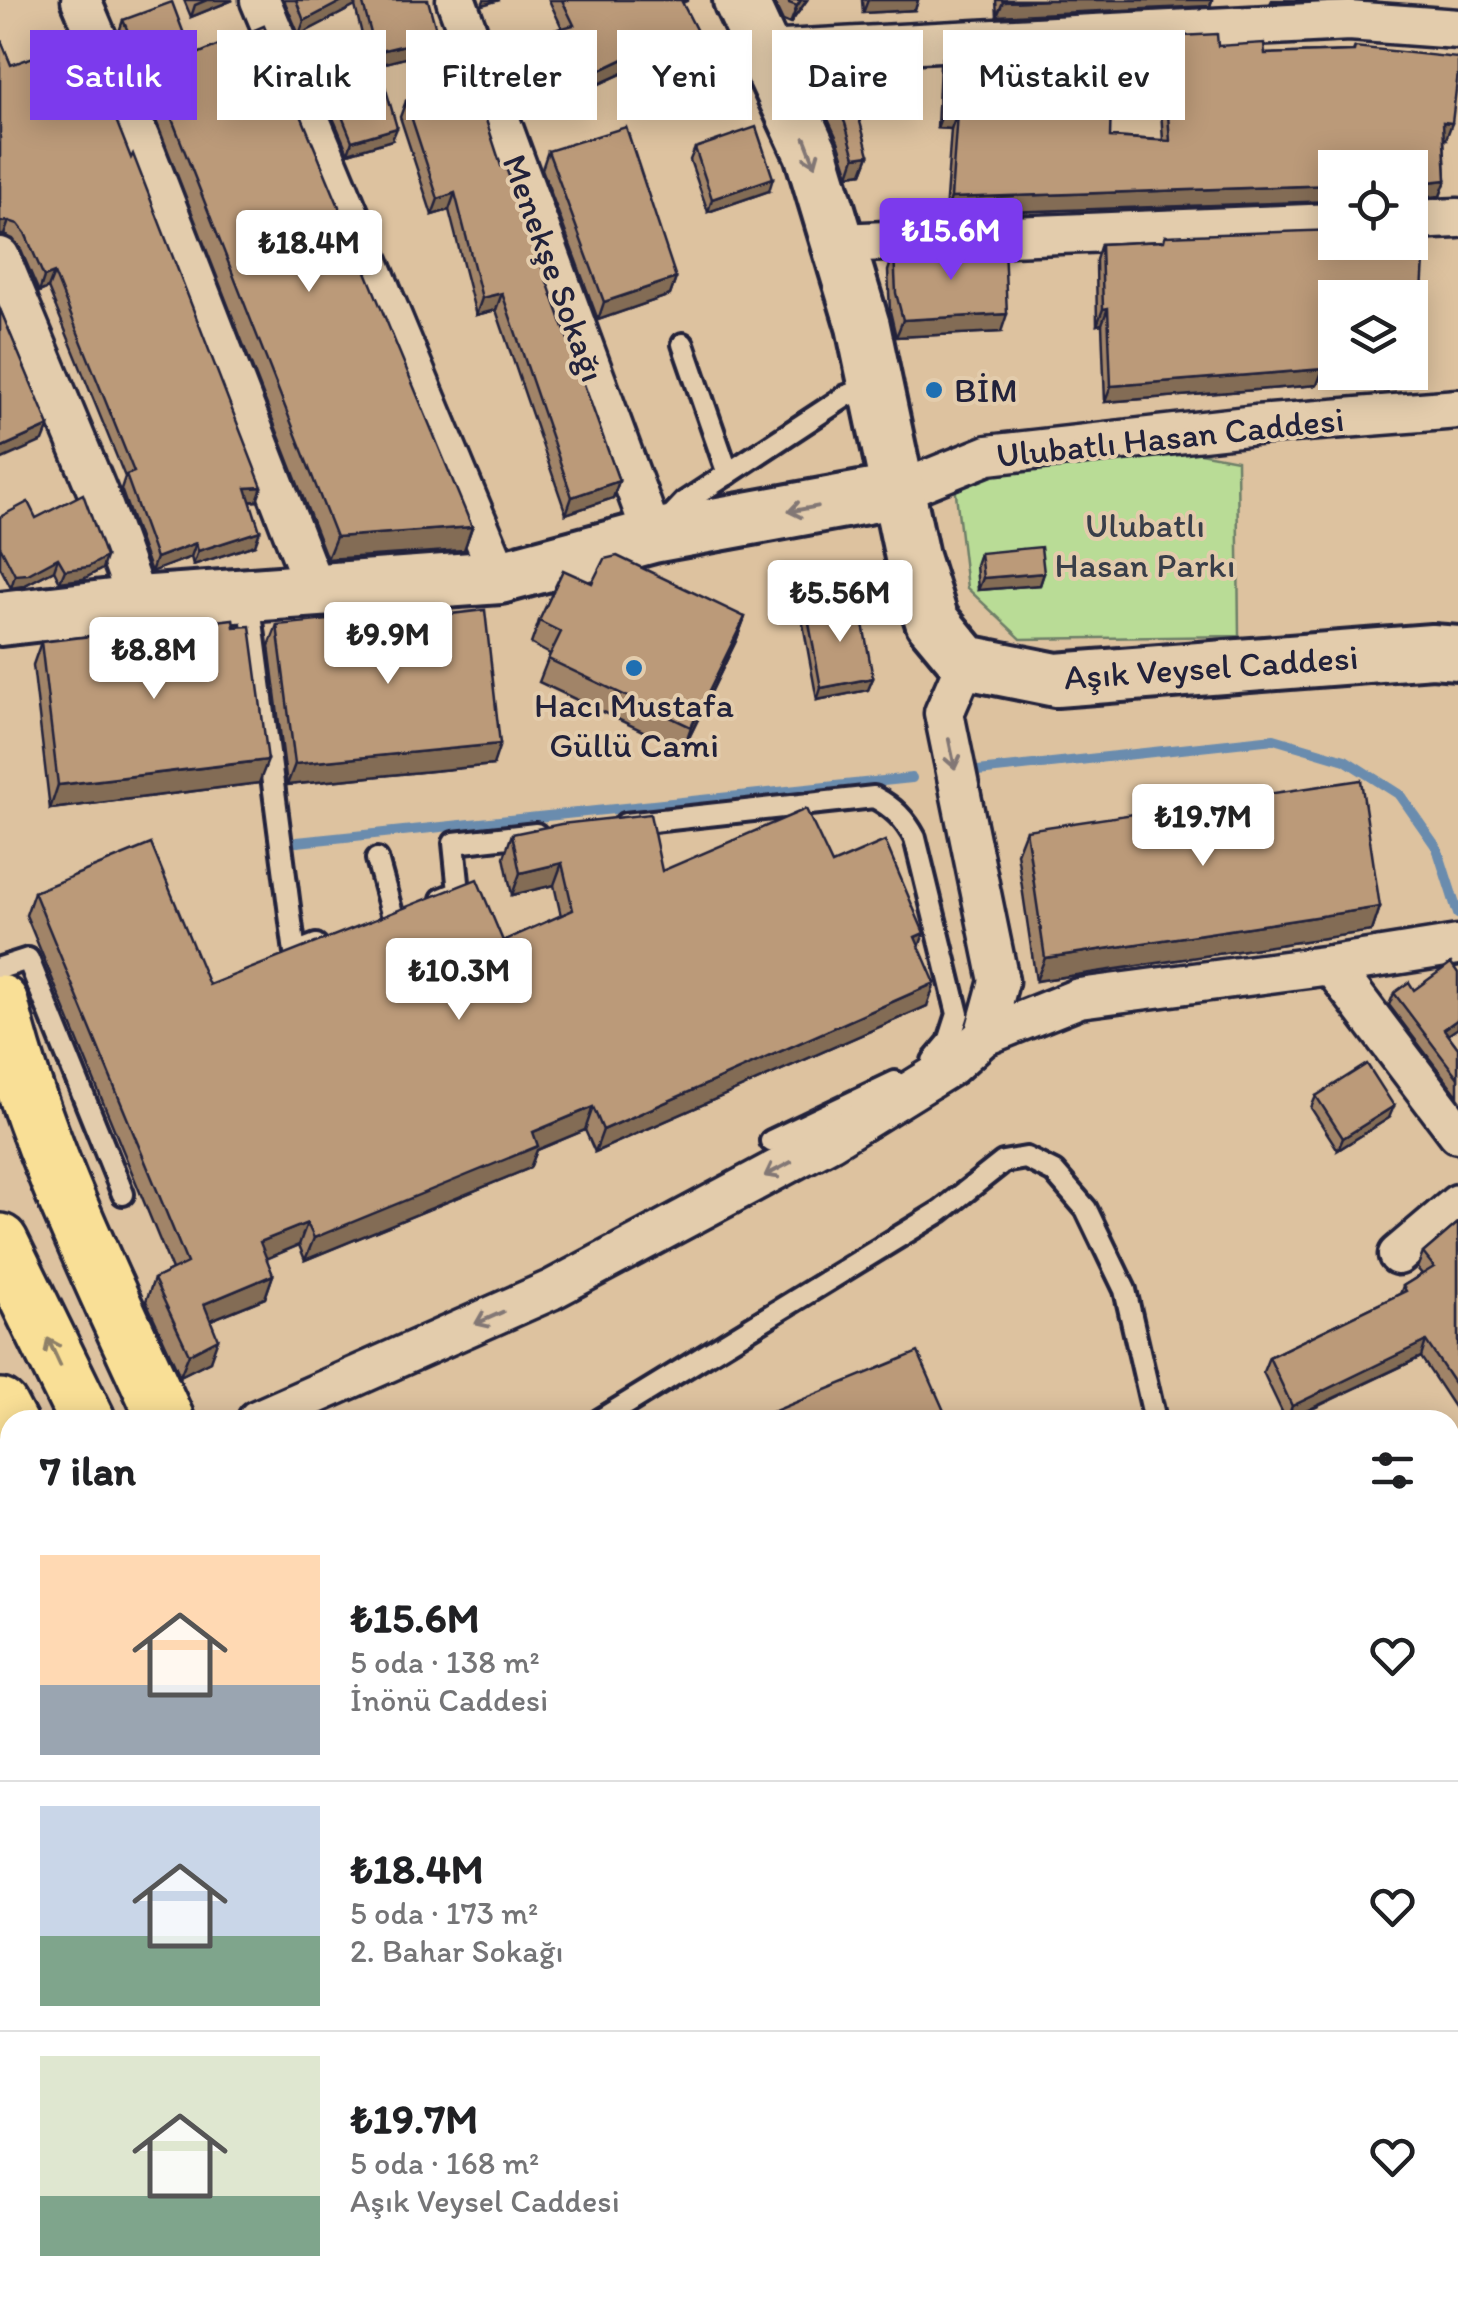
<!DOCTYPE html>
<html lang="tr">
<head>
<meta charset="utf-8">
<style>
  :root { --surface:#fff; --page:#f2f2f2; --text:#202124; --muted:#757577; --line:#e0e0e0; --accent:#7c3aed }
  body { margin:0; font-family:Itim,sans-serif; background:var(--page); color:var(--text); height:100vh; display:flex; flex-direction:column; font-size:38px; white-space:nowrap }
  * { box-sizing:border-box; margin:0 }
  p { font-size:32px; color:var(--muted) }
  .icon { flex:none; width:55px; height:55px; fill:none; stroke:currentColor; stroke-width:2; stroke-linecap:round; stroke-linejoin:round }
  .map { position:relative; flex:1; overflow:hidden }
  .side { position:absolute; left:0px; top:1410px; width:1460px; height:892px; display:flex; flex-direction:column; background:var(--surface); border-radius:30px 30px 0 0; box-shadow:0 5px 25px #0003 }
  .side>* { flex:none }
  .top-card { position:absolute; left:30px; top:30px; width:1400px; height:90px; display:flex; gap:20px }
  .controls { position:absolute; left:1318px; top:150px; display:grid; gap:20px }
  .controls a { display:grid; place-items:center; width:110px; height:110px; border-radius:0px; background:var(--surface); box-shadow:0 5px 25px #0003; font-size:50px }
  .price { position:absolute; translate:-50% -85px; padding:0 22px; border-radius:10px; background:#fff; color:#222; font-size:32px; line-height:65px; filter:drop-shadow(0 2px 5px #0008) }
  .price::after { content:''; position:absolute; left:50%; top:60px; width:30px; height:22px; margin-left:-15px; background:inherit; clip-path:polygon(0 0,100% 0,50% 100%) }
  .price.current { background:var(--accent); color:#fff }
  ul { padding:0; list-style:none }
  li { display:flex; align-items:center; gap:30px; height:250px; padding:0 40px }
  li+li { border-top:2px solid var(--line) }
  li span { display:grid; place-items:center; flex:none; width:280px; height:200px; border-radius:0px; color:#555 }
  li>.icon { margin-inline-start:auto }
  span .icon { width:120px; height:120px; fill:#fffc; stroke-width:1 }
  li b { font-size:42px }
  h2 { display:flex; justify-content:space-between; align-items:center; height:120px; padding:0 40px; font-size:42px }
  .tag { padding:0 35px; border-radius:0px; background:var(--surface); box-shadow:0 5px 25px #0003; font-size:35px; line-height:90px }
  .tag.current { background:var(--accent); color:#fff }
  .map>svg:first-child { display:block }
</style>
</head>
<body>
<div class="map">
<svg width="1458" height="2301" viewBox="0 0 1458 2301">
  <rect width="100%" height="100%" fill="#ddc29f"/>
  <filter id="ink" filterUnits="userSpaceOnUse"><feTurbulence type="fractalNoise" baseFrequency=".01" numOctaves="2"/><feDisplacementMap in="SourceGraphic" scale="20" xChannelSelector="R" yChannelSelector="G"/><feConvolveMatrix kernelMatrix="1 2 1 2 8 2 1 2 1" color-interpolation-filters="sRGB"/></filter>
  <g filter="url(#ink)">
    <polygon fill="#cfb392" points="10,2139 10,2292 180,2292 185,2301 0,2301 0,2146"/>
    <g fill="#b9dc96" stroke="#6e7f68" stroke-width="2.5">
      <polygon points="1184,450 1237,460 1239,636 1021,639 967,588 955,485 980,468"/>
      <polygon points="0,1685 10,1707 10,1831 0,1813"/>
    </g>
    <g fill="#9cd3fb" stroke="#6b8cae" stroke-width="2.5">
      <polygon points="0,1579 10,1599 10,1707 0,1685"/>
      <polygon points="275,2293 339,2293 342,2301 279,2301"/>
    </g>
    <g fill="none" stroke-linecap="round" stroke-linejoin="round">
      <g stroke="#6b8cae" stroke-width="10">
        <polyline points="968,772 1274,739 1345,760 1400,795 1437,848 1458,914"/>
        <polyline points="297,842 912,778"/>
      </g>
      <g stroke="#22223b" stroke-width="28">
        <g id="service">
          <polyline points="683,344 728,474"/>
          <polyline points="665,523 685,502 846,396 874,387"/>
          <polyline points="249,598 295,953 316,945"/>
          <path d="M 625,824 L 874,797 C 893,807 905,819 915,838 L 958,1014 L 949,1042 L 933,1061"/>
          <polyline points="377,859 393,917"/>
          <polyline points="442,899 459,892 454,843 536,834"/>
          <polyline points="0,968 28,959 123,1194"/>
          <polyline points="771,1141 895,1082"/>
          <polyline points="600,1420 941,1211 1003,1162 1026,1158 1054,1172 1086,1209 1125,1290 1155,1420"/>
        </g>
      </g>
      <g stroke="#22223b" stroke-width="45">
        <g id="minor">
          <polyline points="81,0 147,156 316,592"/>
          <polyline points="260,0 500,577"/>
          <polyline points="456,0 653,536"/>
          <polyline points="763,51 1349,21 1458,29"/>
          <polyline points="1410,220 1458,218"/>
          <polyline points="838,243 1335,223"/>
          <polyline points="0,257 100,498 138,603"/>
          <polyline points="899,491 988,455 1256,425 1458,409"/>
          <polyline points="1331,965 1458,1133"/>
          <polyline points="984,1036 1079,998 1331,965 1458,945"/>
          <polyline points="1398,1255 1458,1204"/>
          <polyline points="257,1420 551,1290 830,1141 951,1066 984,1036 999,981 944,713 966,662"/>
          <polyline points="0,1909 10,1927"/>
          <polyline points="0,2109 10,2102"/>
          <polyline points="205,2292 210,2301"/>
        </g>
      </g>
      <g stroke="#22223b" stroke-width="60">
        <g id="secondary">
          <polyline points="740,0 811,153 863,326 912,557 932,621 966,662 1056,680 1432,651 1458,653"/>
          <polyline points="0,619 138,603 500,577 653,536 899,491"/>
        </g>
      </g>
      <g stroke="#22223b" stroke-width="62">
        <g id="primary">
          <path d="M 0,1003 C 35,1148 105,1284 166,1420"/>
          <polyline points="563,2292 567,2301"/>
        </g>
      </g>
      <g stroke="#22223b" stroke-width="62">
        <g id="motorway">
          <polyline points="0,1242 87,1420"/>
          <polyline points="0,1407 10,1426"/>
          <polyline points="417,2292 421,2301"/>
          <polyline points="498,2292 502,2301"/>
        </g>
      </g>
      <use href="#service" stroke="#e3ccac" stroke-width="20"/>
      <use href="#minor" stroke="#e3ccac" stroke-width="38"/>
      <use href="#secondary" stroke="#e3ccac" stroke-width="52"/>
      <use href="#primary" stroke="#f9df96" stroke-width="55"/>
      <use href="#motorway" stroke="#f9df96" stroke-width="55"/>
    </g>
    <g fill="#a18468" stroke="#22223b" stroke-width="2.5">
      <polygon points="184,0 233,0 191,17"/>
      <polygon points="284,0 428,0 432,51 370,67 355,6 299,35"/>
      <polygon points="549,0 689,0 682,3 705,75 650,104 632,69 590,88 583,73 514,91 503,59 509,42 562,28"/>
      <polygon points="773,0 807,0 790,24 783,21"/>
      <polygon points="862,0 918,0 915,10 863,13"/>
      <polygon points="996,0 1212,0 1210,6 997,16"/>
      <polygon points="123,20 190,50 187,58 472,527 464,550 327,559 155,118 163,96 180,64 139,80 119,32"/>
      <polygon points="1162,37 1265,54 1353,51 1355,47 1446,139 1444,139 1446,180 1440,196 1410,199 1410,168 1335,168 1335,201 945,214 951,129 937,128 940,65 946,49 1110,137 1163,140 1157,53"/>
      <polygon points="0,38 11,65 257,501 250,502 255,545 193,565 191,557 151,572 121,489 125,477 48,288 39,292 20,248 13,239 4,235 0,235"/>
      <polygon points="823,75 869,155 862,173 849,175 838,141 816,93"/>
      <polygon points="333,94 392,140 348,153 328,106"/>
      <polygon points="406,101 501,166 619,481 613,498 566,514 496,310 476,315 449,210 432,215 400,117"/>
      <polygon points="695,148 769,191 708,212 690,160"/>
      <polygon points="548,151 676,278 670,295 598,320 542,169"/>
      <polygon points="1165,236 1422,293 1416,309 1335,298 1335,305 1321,305 1323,369 1317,385 1105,402 1102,324 1097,325 1096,260 1101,244 1163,241"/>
      <polygon points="894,253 1001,332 896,337 890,311 888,271"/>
      <polygon points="0,517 36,518 102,569 83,579 60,582 54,570 23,586 11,588 0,567"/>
      <polygon points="980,553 1044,573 1040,585 978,590 976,565"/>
      <polygon points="592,583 745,617 736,641 683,750 539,682 550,654 531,644 539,621"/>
      <polygon points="807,612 873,678 868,690 817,700 803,624"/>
      <polygon points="277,625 349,626 493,765 287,785 269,646"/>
      <polygon points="41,642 259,783 50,809 33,665"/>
      <polygon points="1026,830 1380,907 1372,931 1036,981 1017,853"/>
      <polygon points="512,834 662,871 832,864 919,947 927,1006 595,1152 585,1130 537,1150 530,1168 305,1260 299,1245 266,1259 273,1275 265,1298 211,1320 210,1361 180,1376 146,1301 154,1279 172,1270 26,915 34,892 209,985 503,941 561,916 554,885 512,895 504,857"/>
      <polygon points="1394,993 1448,1035 1458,1048 1458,1096 1389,1005"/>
      <polygon points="1316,1096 1389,1118 1338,1150 1311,1108"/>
      <polygon points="1458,1223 1458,1413 1421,1357 1289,1420 1286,1420 1263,1372 1269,1357 1400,1294 1403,1286 1422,1274 1417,1268 1423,1253"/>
      <polygon points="665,2292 1228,2292 1231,2301 669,2301"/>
    </g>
    <g fill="#836c55" stroke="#22223b" stroke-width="2.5">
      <polygon points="207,0 233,0 191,17 195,5"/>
      <polygon points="344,0 357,0 355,6 299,35 304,21"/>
      <polygon points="484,0 500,0 482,5"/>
      <polygon points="801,0 807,0 790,24 797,6"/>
      <polygon points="868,0 918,0 915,10 863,13"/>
      <polygon points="1048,0 1212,0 1210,6 997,16 1003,2"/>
      <polygon points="1272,0 1319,0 1271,2"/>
      <polygon points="438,37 432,51 370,67 376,52"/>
      <polygon points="190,50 186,62 139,80 144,68"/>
      <polygon points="638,52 632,69 590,88 596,72"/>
      <polygon points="589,57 583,73 514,91 519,75"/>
      <polygon points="711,59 705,75 650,104 656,87"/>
      <polygon points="943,112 957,113 951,129 937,128"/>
      <polygon points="1443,122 1452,123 1446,139 1437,138"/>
      <polygon points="397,128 392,140 348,153 352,141"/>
      <polygon points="869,155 862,173 849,175 855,157"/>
      <polygon points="773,178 769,191 708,212 712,199"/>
      <polygon points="1446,180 1440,196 1410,199 1410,184"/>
      <polygon points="1335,185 1334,201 945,214 951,198"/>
      <polygon points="455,193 449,210 432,215 438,199"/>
      <polygon points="9,221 4,235 0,235 0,222"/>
      <polygon points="54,273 48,288 39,292 44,277"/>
      <polygon points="676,278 670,295 598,320 604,302"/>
      <polygon points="1321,288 1422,293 1416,309 1410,309 1410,298 1335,298 1335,305 1315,304"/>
      <polygon points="502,293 496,310 476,315 482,298"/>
      <polygon points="1108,308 1102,324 1097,325 1103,309"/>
      <polygon points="1007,314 1001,332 896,337 903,320"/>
      <polygon points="1323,369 1317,385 1105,402 1111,386"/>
      <polygon points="49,426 43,441 0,460 0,448"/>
      <polygon points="619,481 613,498 566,514 572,497"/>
      <polygon points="262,487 257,501 241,502 246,488"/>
      <polygon points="472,527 464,550 327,559 336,537"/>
      <polygon points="260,531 255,545 193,565 198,551"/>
      <polygon points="196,543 191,557 151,572 156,558"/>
      <polygon points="106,557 102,569 83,579 60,582 65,570"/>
      <polygon points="58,558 54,570 23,586 11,588 15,575"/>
      <polygon points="1044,573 1040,585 978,590 983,578"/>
      <polygon points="745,617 736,641 683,750 691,727"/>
      <polygon points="873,678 868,690 817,700 821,688"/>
      <polygon points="500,744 493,765 287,785 295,764"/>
      <polygon points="268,760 259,783 50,809 58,785"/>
      <polygon points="562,863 554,885 512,895 520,873"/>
      <polygon points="1380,907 1372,931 1036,981 1045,958"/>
      <polygon points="924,933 916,956 915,937"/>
      <polygon points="935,983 927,1006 595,1152 603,1130"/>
      <polygon points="1458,1019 1458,1028 1439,1041 1444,1029"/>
      <polygon points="1394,1106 1389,1118 1338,1150 1343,1138"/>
      <polygon points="593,1107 585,1130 537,1150 530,1168 305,1260 314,1238 533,1132"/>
      <polygon points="307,1223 299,1245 251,1265 260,1242"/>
      <polygon points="273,1275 265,1298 196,1326 204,1304"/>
      <polygon points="218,1339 210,1361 180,1376 189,1354"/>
      <polygon points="1426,1341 1421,1357 1287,1420 1292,1406"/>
      <polygon points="1458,1966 1458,1982 1450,1985 1450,1969"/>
      <polygon points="1458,2255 1458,2271 1450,2277 1450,2261"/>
      <polygon points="1409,2292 1430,2292 1419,2301 1398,2301"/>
    </g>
    <g fill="#bb9a79" stroke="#22223b" stroke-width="2.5">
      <polygon points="296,0 344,0 304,21"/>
      <polygon points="362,0 428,0 438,37 376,52"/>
      <polygon points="562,0 681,0 711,59 656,87 638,52 596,72 589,57 519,75 509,42 574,25"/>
      <polygon points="788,0 801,0 797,6 789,3"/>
      <polygon points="1002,0 1048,0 1003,2"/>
      <polygon points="172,2 190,50 144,68 123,20"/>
      <polygon points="264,26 472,527 336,537 163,96 183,60"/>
      <polygon points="1217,34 1218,46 1264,43 1265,54 1354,51 1355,47 1458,58 1458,73 1452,123 1443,122 1446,180 1410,184 1410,168 1335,168 1335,185 951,198 957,113 943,112 946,49 1005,52 1007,45 1113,40 1110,137 1170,141 1162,37"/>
      <polygon points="0,38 11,65 84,39 131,158 133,154 262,487 246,488 260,531 198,551 196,543 156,558 126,475 134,472 54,273 44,277 25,233 18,224 9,221 0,222"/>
      <polygon points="823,75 849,81 869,155 855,157 845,123"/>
      <polygon points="383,79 397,128 352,141 333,94"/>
      <polygon points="473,80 501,166 505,165 619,481 572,497 502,293 482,298 455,193 438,199 406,101"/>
      <polygon points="626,127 676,278 604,302 548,151"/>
      <polygon points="756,127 773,178 712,199 695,148"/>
      <polygon points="1410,224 1426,226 1422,293 1321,288 1323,369 1111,386 1108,308 1103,309 1101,244 1164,241 1165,236 1335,230 1335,242 1410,242"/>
      <polygon points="1004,247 1007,314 903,320 896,293 894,253"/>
      <polygon points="0,309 49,426 0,448"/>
      <polygon points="83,494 106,557 88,567 65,570 58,558 28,574 15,575 0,546 0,517 28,502 36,518"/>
      <polygon points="1041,547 1044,573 983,578 980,553"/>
      <polygon points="617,556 745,617 691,727 548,659 561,632 539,621 563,570 592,583 604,559"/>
      <polygon points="859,602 873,678 821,688 807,612"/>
      <polygon points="485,610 500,744 295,764 277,625 348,618 349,626"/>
      <polygon points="233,619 234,627 250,626 268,760 58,785 41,642"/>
      <polygon points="1361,780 1380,907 1045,958 1026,830"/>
      <polygon points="806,809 832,864 885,841 924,933 915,937 935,983 603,1130 593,1107 533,1132 538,1146 314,1238 307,1223 260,1242 273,1275 204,1304 218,1339 189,1354 154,1279 187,1263 34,892 151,844 209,985 477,879 503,941 573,910 562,863 520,873 512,834 561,824 650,814 662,871"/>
      <polygon points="1451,963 1458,973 1458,1019 1444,1029 1458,1048 1458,1078 1394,993 1409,982 1414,990"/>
      <polygon points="1367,1064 1394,1106 1343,1138 1316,1096"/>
      <polygon points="1458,1223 1458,1389 1426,1341 1292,1406 1269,1357 1406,1291 1403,1286 1434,1267 1423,1253"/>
      <polygon points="918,1352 948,1420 753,1420"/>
      <polygon points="1053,1411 1057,1420 1033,1420"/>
      <polygon points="1450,1880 1458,1910 1458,1966 1450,1969"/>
      <polygon points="10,2179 10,2292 85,2292 89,2301 0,2301 0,2184"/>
      <polygon points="1458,2180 1458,2255 1450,2261 1450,2186"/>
      <polygon points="683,2292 1227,2292 1231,2301 687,2301"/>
      <polygon points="1301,2292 1306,2292 1310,2301 1285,2301"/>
      <polygon points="1362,2292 1409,2292 1398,2301 1351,2301"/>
    </g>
    <defs><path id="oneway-shaft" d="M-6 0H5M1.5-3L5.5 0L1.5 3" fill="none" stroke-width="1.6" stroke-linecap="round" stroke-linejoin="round" transform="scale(2.5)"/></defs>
    <g stroke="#827774">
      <use href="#oneway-shaft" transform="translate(810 152) rotate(69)"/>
      <use href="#oneway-shaft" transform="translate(803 509) rotate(170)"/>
      <use href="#oneway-shaft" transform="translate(952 754) rotate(78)"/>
      <use href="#oneway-shaft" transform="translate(778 1169) rotate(152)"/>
      <use href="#oneway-shaft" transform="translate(489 1318) rotate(156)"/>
    </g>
    <use stroke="#8e8068" href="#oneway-shaft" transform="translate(54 1352) rotate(-115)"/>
  </g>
  <g fill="#1f6fb2" stroke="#e3ccac" stroke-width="4">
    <circle cx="934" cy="390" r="10"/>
    <circle cx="634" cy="668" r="10"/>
  </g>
  <g text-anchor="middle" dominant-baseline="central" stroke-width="8" stroke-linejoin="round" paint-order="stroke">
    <g font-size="35" fill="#22223b" stroke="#e3ccac">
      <text transform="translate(554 268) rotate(70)">Menekşe Sokağı</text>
      <text transform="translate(1170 437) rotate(-6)">Ulubatlı Hasan Caddesi</text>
      <text transform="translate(1211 667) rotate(-4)">Aşık Veysel Caddesi</text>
    </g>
    <g font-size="35" fill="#22223b" stroke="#e3ccac" text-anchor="start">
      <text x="954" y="390">BİM</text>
      <text x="634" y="705" text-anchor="middle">Hacı Mustafa<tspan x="634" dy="40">Güllü Cami</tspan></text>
    </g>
    <g font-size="35" fill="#393e49" stroke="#e3ccac">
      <text x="1145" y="525">Ulubatlı<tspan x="1145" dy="40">Hasan Parkı</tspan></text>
    </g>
  </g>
</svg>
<div class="controls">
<a><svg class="icon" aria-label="locate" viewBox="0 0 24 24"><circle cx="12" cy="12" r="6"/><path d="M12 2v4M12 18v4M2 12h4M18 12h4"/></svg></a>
<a><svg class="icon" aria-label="layers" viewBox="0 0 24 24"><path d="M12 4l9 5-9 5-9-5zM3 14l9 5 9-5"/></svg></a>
</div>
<b class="price current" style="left:951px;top:283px">₺15.6M</b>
<b class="price" style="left:309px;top:295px">₺18.4M</b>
<b class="price" style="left:840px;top:645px">₺5.56M</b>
<b class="price" style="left:388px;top:687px">₺9.9M</b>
<b class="price" style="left:154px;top:702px">₺8.8M</b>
<b class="price" style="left:1203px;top:869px">₺19.7M</b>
<b class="price" style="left:459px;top:1023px">₺10.3M</b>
<div class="top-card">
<a class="tag current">Satılık</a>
<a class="tag">Kiralık</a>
<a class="tag">Filtreler</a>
<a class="tag">Yeni</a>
<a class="tag">Daire</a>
<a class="tag">Müstakil ev</a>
</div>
<section class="side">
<h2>7 ilan<svg class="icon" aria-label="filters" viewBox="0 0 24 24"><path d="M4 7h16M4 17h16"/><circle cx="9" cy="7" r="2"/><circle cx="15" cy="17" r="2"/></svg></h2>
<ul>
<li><span style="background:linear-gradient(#ffd9b3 65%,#9aa5b1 0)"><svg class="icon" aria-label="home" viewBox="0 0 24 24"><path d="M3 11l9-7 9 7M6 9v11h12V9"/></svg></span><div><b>₺15.6M</b><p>5 oda · 138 m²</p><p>İnönü Caddesi</p></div><svg class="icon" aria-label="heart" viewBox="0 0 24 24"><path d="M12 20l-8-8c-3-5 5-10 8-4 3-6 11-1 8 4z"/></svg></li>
<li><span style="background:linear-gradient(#c9d6e8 65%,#7fa58c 0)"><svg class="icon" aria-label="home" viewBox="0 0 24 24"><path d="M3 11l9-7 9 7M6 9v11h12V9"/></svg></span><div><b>₺18.4M</b><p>5 oda · 173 m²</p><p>2. Bahar Sokağı</p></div><svg class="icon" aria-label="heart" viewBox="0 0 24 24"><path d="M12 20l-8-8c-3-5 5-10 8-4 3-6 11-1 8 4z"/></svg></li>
<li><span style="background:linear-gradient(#dfe7d0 70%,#7fa58c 0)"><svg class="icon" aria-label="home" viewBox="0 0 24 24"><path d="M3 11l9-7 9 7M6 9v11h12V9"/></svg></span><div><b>₺19.7M</b><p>5 oda · 168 m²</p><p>Aşık Veysel Caddesi</p></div><svg class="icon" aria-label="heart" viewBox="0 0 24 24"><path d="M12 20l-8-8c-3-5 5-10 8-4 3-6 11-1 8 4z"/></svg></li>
</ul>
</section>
</div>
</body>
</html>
